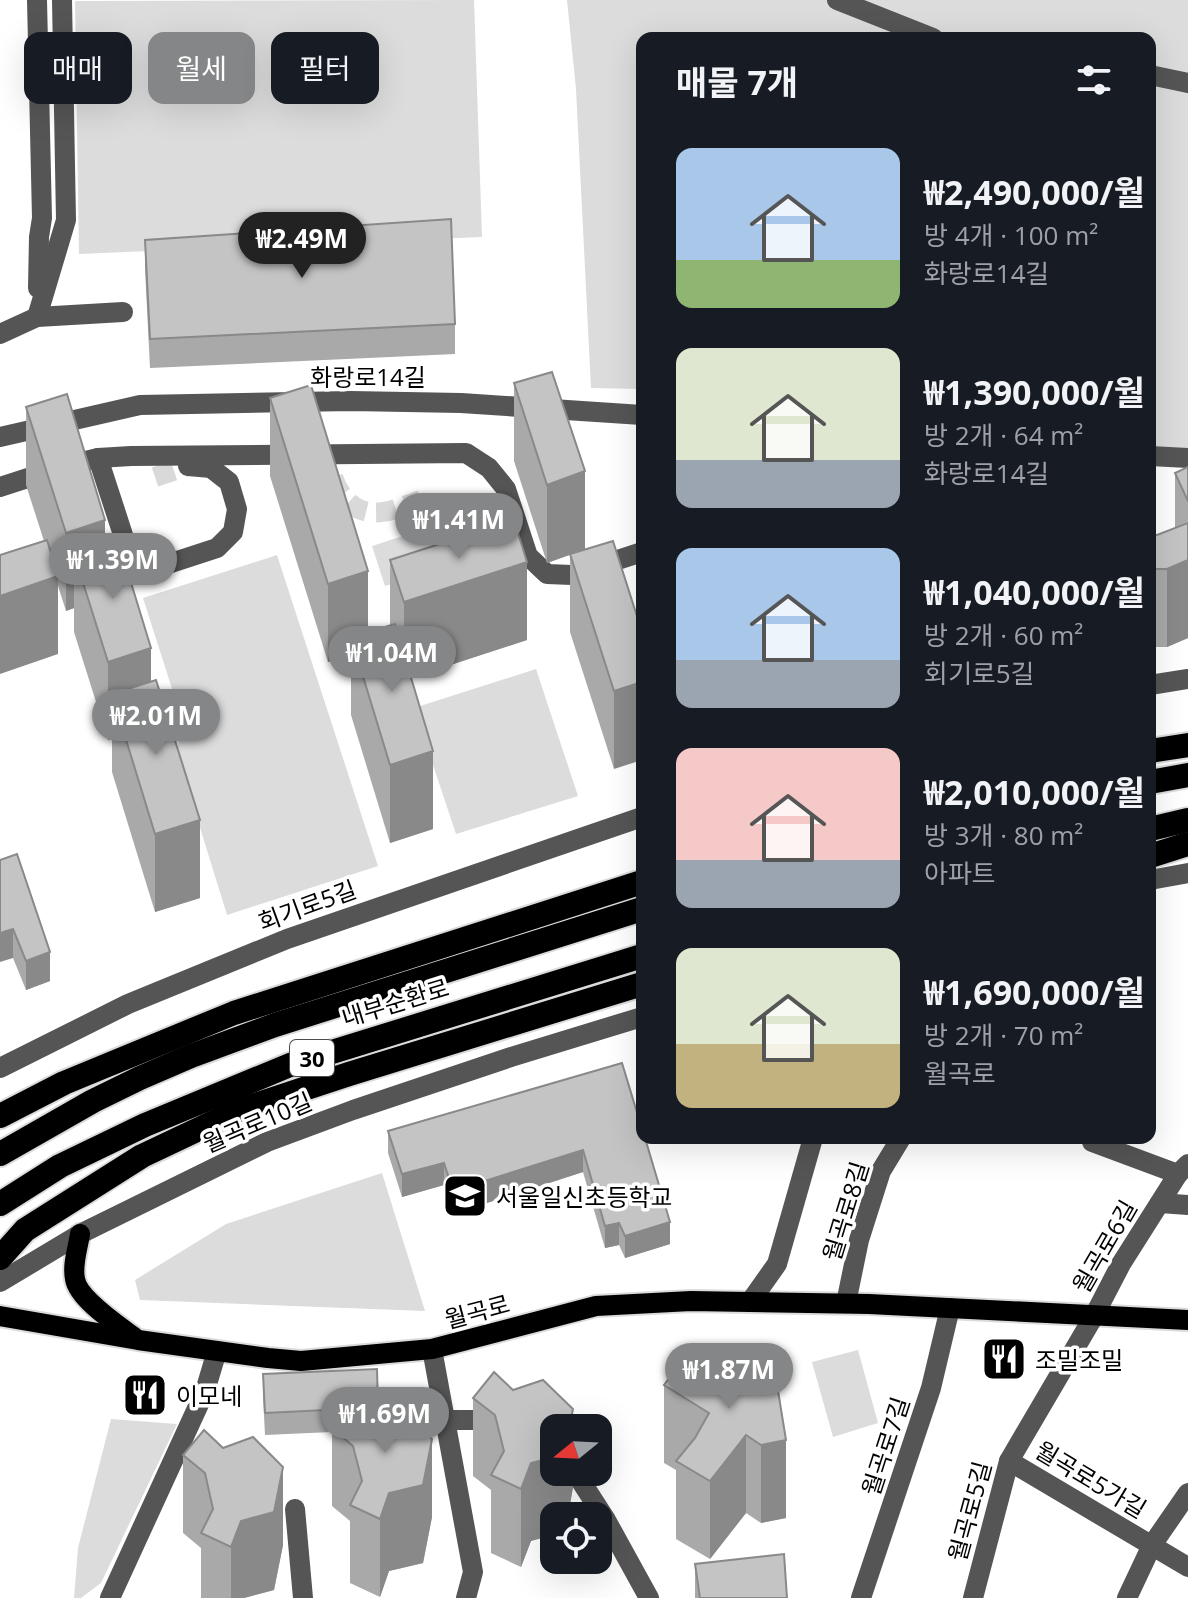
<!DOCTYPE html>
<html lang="ko">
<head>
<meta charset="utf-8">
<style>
  :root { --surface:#171b24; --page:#242831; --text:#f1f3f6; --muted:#9ea1a6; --accent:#858687 }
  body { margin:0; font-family:"Open Sans","Noto Sans KR",sans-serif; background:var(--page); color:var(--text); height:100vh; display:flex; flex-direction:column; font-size:30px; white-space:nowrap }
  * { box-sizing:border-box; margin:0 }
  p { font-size:26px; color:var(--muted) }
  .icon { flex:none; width:44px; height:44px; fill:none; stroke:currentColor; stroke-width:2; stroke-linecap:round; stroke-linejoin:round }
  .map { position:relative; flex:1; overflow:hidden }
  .panel { position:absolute; left:636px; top:32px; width:520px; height:1112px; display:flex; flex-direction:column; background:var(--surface); border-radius:16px; box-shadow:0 8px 32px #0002 }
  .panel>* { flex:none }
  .top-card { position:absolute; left:24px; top:32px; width:492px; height:72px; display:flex; gap:16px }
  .needle { width:52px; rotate:252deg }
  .buttons { position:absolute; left:540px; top:1414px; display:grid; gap:16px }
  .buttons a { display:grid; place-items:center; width:72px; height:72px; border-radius:16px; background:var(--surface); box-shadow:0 8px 32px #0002; font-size:40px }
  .price { position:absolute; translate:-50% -68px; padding:0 18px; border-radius:28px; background:var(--accent); color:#fff; font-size:26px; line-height:52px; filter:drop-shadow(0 2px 4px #0008) }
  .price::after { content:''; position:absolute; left:50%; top:48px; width:24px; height:18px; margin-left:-12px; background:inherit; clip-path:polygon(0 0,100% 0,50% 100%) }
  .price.active { background:#222; color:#fff }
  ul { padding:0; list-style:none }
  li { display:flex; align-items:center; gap:24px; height:200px; padding:0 40px }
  li span { display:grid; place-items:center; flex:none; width:224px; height:160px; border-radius:16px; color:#555 }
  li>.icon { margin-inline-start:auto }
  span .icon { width:96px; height:96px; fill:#fffc; stroke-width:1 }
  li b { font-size:34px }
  h2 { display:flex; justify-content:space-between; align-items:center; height:96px; padding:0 40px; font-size:34px }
  .chip { padding:0 28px; border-radius:16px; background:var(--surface); box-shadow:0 8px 32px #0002; font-size:28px; line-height:72px }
  .chip.active { background:var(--accent); color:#fff }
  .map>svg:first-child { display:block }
</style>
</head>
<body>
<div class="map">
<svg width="1188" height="1598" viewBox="0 0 1188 1598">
  <rect width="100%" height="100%" fill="#fff"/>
  <g fill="#dcdcdc">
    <polygon points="474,0 482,237 79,254 75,1"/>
    <polygon points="567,0 1188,0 1188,458 1150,450 1150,38 642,38 642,389 591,388 576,89"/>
    <polygon points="449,521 462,562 385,586 372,546"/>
    <polygon points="277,555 378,866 227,915 177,753 182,720 143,598"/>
    <polygon points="536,669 578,796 456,834 414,708"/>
    <polygon points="382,1173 425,1311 140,1300 135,1280 226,1224"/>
    <polygon points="858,1350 878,1423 833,1437 812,1362"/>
    <polygon points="111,1419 177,1424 101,1583 81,1598 74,1598 78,1548"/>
  </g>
  <polygon fill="#fff" points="642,915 642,937 299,1038 168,1100 57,1155 0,1187 0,1164 46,1137 156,1083 293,1023"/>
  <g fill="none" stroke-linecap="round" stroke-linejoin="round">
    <g stroke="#d9d9d9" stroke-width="20" stroke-dasharray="20 10" stroke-linecap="butt">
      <polyline points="155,477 188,466"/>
      <path d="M 333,477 C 340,499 358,516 383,512 C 396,510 409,504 421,500"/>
    </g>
    <g stroke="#dbdbdb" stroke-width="24">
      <g id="major">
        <path d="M 80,1234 C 78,1248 72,1264 75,1279 C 78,1299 118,1325 134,1337"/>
        <polyline points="0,1316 138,1340 268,1358 301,1361 432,1349 596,1306 691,1301 869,1304 1188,1320"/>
      </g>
    </g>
    <g stroke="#dbdbdb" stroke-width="28">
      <g id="highway">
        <polyline points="1150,751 1188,745"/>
        <polyline points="1150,782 1188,775"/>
        <polyline points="1150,829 1188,820"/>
        <polyline points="1150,856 1188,844"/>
        <polyline points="0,1116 64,1083 234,1013 642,882"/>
        <polyline points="0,1154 93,1101 140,1078 191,1056 275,1025 642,909"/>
        <polyline points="0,1204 60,1166 145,1125 290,1065 642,956"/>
        <polyline points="0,1258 25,1230 142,1156 237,1111 349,1074 642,984"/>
      </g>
    </g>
    <g stroke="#555" stroke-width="20">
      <polyline points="37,0 42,218 39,237 38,288"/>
      <polyline points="837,0 933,38"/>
      <polyline points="1150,75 1188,83"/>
      <polyline points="37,317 66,220 62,0"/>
      <polyline points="0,334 37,317 123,312"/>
      <polyline points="0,437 140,405 351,401 461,403 642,415"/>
      <polyline points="1150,456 1188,458"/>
      <polyline points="98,458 125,541 143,561 171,563 217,548 233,532 237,509 229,482 211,468 188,466"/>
      <polyline points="0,487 65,466 98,458 131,456 466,453 489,468 506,489 528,556 547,574 572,575 642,552"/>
      <polyline points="1150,685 1188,679"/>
      <polyline points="1150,880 1188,873"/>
      <polyline points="0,1068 128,1004 287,939 642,817"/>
      <polyline points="1097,1138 1092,1142 1178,1174"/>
      <polyline points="1160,1203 1188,1205"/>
      <polyline points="0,1282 80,1234 267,1142 353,1110 511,1057 642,1017"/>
      <polyline points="750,1302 777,1264 813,1138"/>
      <polyline points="846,1303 859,1240 881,1171 901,1138"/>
      <polyline points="432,1349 473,1572 466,1598"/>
      <polyline points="446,1420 482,1420 498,1425"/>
      <polyline points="1009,1461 1188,1567"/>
      <polyline points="575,1472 606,1520 649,1598"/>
      <polyline points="295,1509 303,1598"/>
      <polyline points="110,1598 205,1391 217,1351"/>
      <polyline points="861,1598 931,1388 950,1308"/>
      <polyline points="973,1598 1009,1461 1094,1316 1121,1264 1178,1174 1188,1164"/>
      <polyline points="1127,1598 1152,1545 1188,1493"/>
    </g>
    <use href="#major" stroke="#000" stroke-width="20"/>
    <use href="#highway" stroke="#000" stroke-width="24"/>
  </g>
  <g fill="#a9a9a9">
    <polygon points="145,240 455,324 455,354 150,368 145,269"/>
    <polygon points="514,383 585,549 642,632 614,769 570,632 570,555 547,563 514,461"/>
    <polygon points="270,398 368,632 390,625 390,560 527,640 411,678 433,829 390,843 351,715 351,655 328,662 270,476"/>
    <polygon points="26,407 105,544 151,682 200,898 155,912 112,772 112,738 108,740 74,632 74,608 66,611 58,586 58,654 44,541 26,485"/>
    <polygon points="1188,467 1188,638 1167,647 1150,647 1150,535 1157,535 1175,528 1175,473"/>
    <polygon points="0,860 50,981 26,990 13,958"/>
    <polygon points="622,1063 670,1244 625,1258 619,1245 605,1248 583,1172 453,1214 444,1185 402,1197 388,1153 388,1131"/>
    <polygon points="738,1366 786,1518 761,1523 746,1513 710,1559 676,1539 676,1470 664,1463 664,1385 718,1380"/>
    <polygon points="377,1369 378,1418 432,1517 423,1563 389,1571 380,1597 350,1583 350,1521 332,1506 332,1432 265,1435 263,1396 263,1374"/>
    <polygon points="513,1390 573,1428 573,1487 568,1516 554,1516 531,1541 521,1567 491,1553 491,1490 473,1476 473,1398"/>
    <polygon points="204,1430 283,1545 274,1590 244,1598 201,1598 201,1548 183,1533 183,1455"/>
    <polygon points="695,1564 787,1598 695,1598"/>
  </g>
  <g fill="#898989">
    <polygon points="585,471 585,549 547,563 547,485"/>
    <polygon points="105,520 105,597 74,554 74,608 66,611 66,533"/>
    <polygon points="1188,560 1188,638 1167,647 1167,569"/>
    <polygon points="527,562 527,640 404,680 404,602"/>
    <polygon points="368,571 368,649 351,637 351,655 328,662 328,584"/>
    <polygon points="58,576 58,654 0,674 0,596"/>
    <polygon points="151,648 151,725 112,694 112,738 108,740 108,662"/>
    <polygon points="642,682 642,760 614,769 614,691"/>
    <polygon points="433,751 433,829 390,843 390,765"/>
    <polygon points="200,820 200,898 155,912 155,834"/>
    <polygon points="13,929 13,958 0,962 0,933"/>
    <polygon points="50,952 50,981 26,990 26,961"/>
    <polygon points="583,1150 583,1172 453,1214 453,1191"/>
    <polygon points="444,1163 444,1185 402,1197 402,1174"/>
    <polygon points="670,1222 670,1244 625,1258 625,1236"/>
    <polygon points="619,1223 619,1245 605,1248 605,1226"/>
    <polygon points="573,1409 573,1428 569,1428"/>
    <polygon points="746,1435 746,1513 710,1559 710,1481"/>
    <polygon points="432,1439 432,1517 423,1563 389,1571 380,1597 380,1519 389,1493"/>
    <polygon points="786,1440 786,1518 761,1523 761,1445"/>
    <polygon points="554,1457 554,1472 573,1472 573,1487 568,1516 554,1516 554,1535 531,1541 521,1567 521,1489 531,1463"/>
    <polygon points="283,1467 283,1545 274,1590 244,1598 231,1598 231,1547 241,1521"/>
  </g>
  <g fill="#c4c4c4" stroke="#898989" stroke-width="2">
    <polygon points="451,219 455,324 150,339 145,240"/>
    <polygon points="552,372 585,471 547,485 514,383"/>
    <polygon points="311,385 368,571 328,584 270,398"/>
    <polygon points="67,394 105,520 66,533 26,407"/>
    <polygon points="1188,467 1188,501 1175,473"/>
    <polygon points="514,520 527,562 404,602 390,560"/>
    <polygon points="1188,523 1188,560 1167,569 1150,569 1150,535 1157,535"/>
    <polygon points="47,540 58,576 0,596 0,555"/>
    <polygon points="118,540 151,648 108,662 74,554"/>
    <polygon points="613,541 642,632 642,682 614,691 570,554"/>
    <polygon points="395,624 433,751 390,765 351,637"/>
    <polygon points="156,680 200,820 155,834 112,694"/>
    <polygon points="17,854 50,952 26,961 13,929 0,933 0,860"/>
    <polygon points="622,1063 642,1129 642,1138 645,1138 670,1222 625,1236 619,1223 605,1226 583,1150 453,1191 444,1163 402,1174 388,1131"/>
    <polygon points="686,1356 718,1380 738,1366 773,1360 786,1440 761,1445 746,1435 710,1481 676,1461 695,1438 709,1413 664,1385"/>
    <polygon points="377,1369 378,1407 358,1408 353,1402 347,1409 265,1413 263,1374"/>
    <polygon points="494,1372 513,1390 543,1380 573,1409 569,1428 554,1428 554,1457 531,1463 521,1489 491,1475 504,1451 495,1415 473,1398"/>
    <polygon points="353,1402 371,1421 402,1410 432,1439 423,1485 389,1493 380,1519 350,1505 362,1481 353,1446 332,1428"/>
    <polygon points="204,1430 223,1448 253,1437 283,1467 274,1512 241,1521 231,1547 201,1533 213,1509 205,1473 183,1455"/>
    <polygon points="784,1554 787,1598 700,1598 695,1564"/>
  </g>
  <defs>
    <g id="school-square" transform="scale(2.3)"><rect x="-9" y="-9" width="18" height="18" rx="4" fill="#000" stroke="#fff"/><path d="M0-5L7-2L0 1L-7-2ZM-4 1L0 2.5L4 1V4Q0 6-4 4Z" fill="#fff"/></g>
    <g id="restaurant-square" transform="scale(2.3)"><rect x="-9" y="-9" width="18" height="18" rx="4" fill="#000" stroke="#fff"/><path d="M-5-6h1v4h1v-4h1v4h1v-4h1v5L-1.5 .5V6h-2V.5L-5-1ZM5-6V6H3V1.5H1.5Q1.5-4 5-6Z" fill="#fff"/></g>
  </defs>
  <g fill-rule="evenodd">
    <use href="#school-square" x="465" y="1196"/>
    <use href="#restaurant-square" x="1004" y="1359"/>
    <use href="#restaurant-square" x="145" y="1395"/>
  </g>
  <g text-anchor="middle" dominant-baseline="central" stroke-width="7" stroke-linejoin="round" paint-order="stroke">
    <rect fill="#fff" stroke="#4c4c4c" stroke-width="2" x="290" y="1040" width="44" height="36" rx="6"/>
    <g font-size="22" font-weight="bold" fill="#000">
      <text x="312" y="1058">30</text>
    </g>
    <g font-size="24" fill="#000" stroke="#fff">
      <text x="368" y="376">화랑로14길</text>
      <text transform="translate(307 905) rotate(-20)">회기로5길</text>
      <text transform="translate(395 1002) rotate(-17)">내부순환로</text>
      <text transform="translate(257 1122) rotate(-23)">월곡로10길</text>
      <text transform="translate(845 1211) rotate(-73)">월곡로8길</text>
      <text transform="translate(1104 1246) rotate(-60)">월곡로6길</text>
      <text transform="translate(477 1311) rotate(-15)">월곡로</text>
      <text transform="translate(885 1446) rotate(-72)">월곡로7길</text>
      <text transform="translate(1091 1479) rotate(31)">월곡로5가길</text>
      <text transform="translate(969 1511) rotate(-75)">월곡로5길</text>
    </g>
    <g font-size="24" fill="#000" stroke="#fff" text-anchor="start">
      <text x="496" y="1196">서울일신초등학교</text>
      <text x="1035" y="1359">조밀조밀</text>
      <text x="176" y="1395">이모네</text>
    </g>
  </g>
</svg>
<div class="buttons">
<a><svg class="needle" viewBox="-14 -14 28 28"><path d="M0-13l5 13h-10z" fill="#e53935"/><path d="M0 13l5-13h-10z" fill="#9ea1a6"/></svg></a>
<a><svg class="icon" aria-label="locate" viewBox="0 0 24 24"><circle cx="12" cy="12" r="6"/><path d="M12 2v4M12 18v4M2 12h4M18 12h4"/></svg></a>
</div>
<b class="price active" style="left:302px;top:280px">₩2.49M</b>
<b class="price" style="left:459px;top:561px">₩1.41M</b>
<b class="price" style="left:113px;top:601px">₩1.39M</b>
<b class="price" style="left:392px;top:694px">₩1.04M</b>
<b class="price" style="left:156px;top:757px">₩2.01M</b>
<b class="price" style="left:729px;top:1411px">₩1.87M</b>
<b class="price" style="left:385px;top:1455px">₩1.69M</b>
<div class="top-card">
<a class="chip">매매</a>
<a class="chip active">월세</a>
<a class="chip">필터</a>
</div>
<section class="panel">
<h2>매물 7개<svg class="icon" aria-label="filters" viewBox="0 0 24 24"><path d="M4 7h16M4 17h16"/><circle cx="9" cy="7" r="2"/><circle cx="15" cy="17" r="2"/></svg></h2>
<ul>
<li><span style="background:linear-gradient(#a9c7e8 70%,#8fb573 0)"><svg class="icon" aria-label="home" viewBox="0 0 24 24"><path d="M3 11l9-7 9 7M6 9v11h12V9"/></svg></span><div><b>₩2,490,000/월</b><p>방 4개 · 100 m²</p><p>화랑로14길</p></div></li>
<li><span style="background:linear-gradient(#dfe7d0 70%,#9aa5b1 0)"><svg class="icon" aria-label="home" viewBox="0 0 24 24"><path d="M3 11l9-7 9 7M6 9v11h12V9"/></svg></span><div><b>₩1,390,000/월</b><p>방 2개 · 64 m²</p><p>화랑로14길</p></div></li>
<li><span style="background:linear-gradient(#a9c7e8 70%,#9aa5b1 0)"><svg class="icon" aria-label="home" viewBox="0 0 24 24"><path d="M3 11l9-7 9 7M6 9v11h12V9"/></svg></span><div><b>₩1,040,000/월</b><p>방 2개 · 60 m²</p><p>회기로5길</p></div></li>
<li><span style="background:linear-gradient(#f6c9c9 70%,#9aa5b1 0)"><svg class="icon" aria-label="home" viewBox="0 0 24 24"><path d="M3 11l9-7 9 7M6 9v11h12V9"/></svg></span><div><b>₩2,010,000/월</b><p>방 3개 · 80 m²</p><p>아파트</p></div></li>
<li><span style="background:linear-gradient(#dfe7d0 60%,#c2b280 0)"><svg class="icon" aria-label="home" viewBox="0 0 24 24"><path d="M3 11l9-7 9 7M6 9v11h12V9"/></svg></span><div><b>₩1,690,000/월</b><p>방 2개 · 70 m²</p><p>월곡로</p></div></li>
</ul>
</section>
</div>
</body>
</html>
